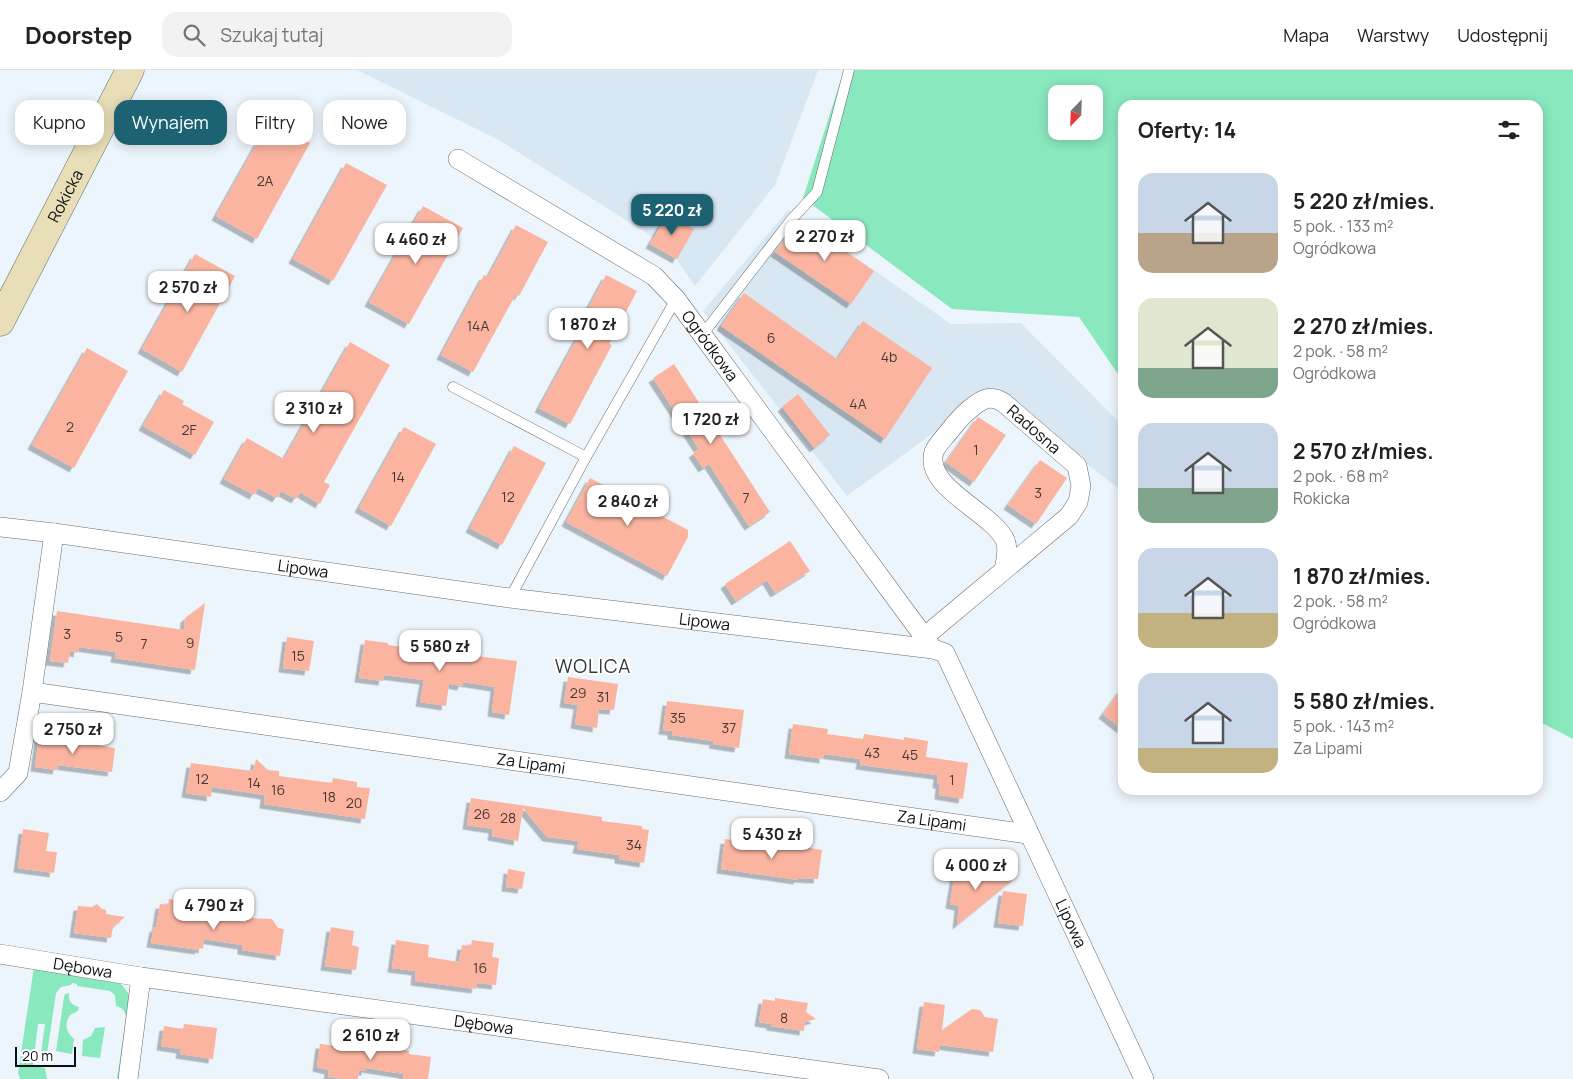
<!DOCTYPE html>
<html lang="pl">
<head>
<meta charset="utf-8">
<style>
  :root { --surface:#fff; --page:#f2f2f2; --text:#202124; --muted:#757577; --line:#e0e0e0; --accent:#1c6273 }
  body { margin:0; font-family:Manrope,sans-serif; background:var(--page); color:var(--text); height:100vh; display:flex; flex-direction:column; font-size:19px; white-space:nowrap }
  * { box-sizing:border-box; margin:0 }
  p { font-size:16px; color:var(--muted) }
  .icon { flex:none; width:28px; height:28px; fill:none; stroke:currentColor; stroke-width:2; stroke-linecap:round; stroke-linejoin:round }
  .map { position:relative; flex:1; overflow:hidden }
  .panel { position:absolute; left:1118px; top:30px; width:425px; height:695px; display:flex; flex-direction:column; background:var(--surface); border-radius:15px; box-shadow:0 2px 12px #0003 }
  .panel>* { flex:none }
  .guide { position:absolute; left:15px; top:30px; width:475px; height:45px; display:flex; gap:10px }
  .needle { width:32px; rotate:203deg }
  .fabs { position:absolute; left:1048px; top:15px; display:grid; gap:10px }
  .fabs a { display:grid; place-items:center; width:55px; height:55px; border-radius:10px; background:var(--surface); box-shadow:0 2px 12px #0003; font-size:25px }
  .scale { position:absolute; left:15px; bottom:12px; width:61px; box-sizing:border-box; padding-left:5px; border:2px solid #0c0f11; border-top:0; font-size:14px; line-height:18px; white-space:nowrap; color:#0c0f11; -webkit-text-stroke:4px #fff; paint-order:stroke }
  .price { position:absolute; translate:-50% -42px; padding:0 11px; border-radius:10px; background:#fff; color:#222; font-size:16px; line-height:32px; filter:drop-shadow(0 1px 2px #0008) }
  .price::after { content:''; position:absolute; left:50%; top:30px; width:15px; height:11px; margin-left:-8px; background:inherit; clip-path:polygon(0 0,100% 0,50% 100%) }
  .price.current { background:var(--accent); color:#fff }
  ul { padding:0; list-style:none }
  li { display:flex; align-items:center; gap:15px; height:125px; padding:0 20px }
  li span { display:grid; place-items:center; flex:none; width:140px; height:100px; border-radius:15px; color:#555 }
  li>.icon { margin-inline-start:auto }
  span .icon { width:60px; height:60px; fill:#fffc; stroke-width:1 }
  li b { font-size:21px }
  h2 { display:flex; justify-content:space-between; align-items:center; height:60px; padding:0 20px; font-size:21px }
  .chip { padding:0 18px; border-radius:15px; background:var(--surface); box-shadow:0 2px 12px #0003; font-size:18px; line-height:45px }
  .chip.current { background:var(--accent); color:#fff }
  header { display:flex; align-items:center; gap:30px; box-sizing:border-box; height:70px; padding:0 25px; background:var(--surface); border-bottom:1px solid var(--line) }
  header strong { font-size:24px }
  nav { display:flex; gap:28px; margin-inline-start:auto; font-size:18px }
  .search { width:350px; height:45px; background:var(--page); display:flex; align-items:center; gap:12px; box-sizing:border-box; padding:0 18px; border-radius:15px; color:var(--muted); font-size:19px }
  .map>svg:first-child { display:block }
</style>
</head>
<body>
<header>
<strong>Doorstep</strong>
<div class="search"><svg class="icon" aria-label="search" viewBox="0 0 24 24"><circle cx="10" cy="10" r="6"/><path d="M15 15l6 6"/></svg>Szukaj tutaj</div>
<nav><a>Mapa</a><a>Warstwy</a><a>Udostępnij</a></nav>
</header>
<div class="map">
<svg width="1573" height="1009" viewBox="0 0 1573 1009">
  <defs>
    <filter id="shadow"><feDropShadow dx="-4.5" dy="4.5" stdDeviation="0" flood-color="#0004"/></filter>
  </defs>
  <rect width="100%" height="100%" fill="#edf5fc"/>
  <g fill="#d8e7f2">
    <polygon points="357,0 818,0 775,115 695,216 667,176 499,70"/>
    <polygon points="788,140 951,254 1021,253 1122,355 1122,421 992,320 847,426 703,241"/>
  </g>
  <g fill="#89e8be" fill-rule="evenodd">
    <path d="M 844,0 L 1573,0 L 1573,669 L 1538,651 L 1538,35 L 1122,35 L 1122,310 L 1079,247 L 952,239 L 803,128 ZM 1056,24 L 1094,24 L 1094,61 L 1056,61 Z"/>
    <path d="M 34,897 L 115,909 L 121,914 L 129,924 L 124,1009 L 117,1009 L 126,947 C 125,941 123,938 116,936 L 115,925 L 110,921 L 77,916 L 77,914 L 72,913 L 71,915 L 61,917 L 56,923 L 46,991 L 40,990 L 45,954 L 38,954 L 33,995 L 45,998 L 47,1009 L 20,1009 L 18,1003 Z"/>
    <path d="M 69,923 C 68,931 71,935 79,937 L 78,941 L 70,945 C 64,954 66,962 74,969 L 72,984 L 56,981 L 64,927 L 65,924 Z"/>
    <polygon points="105,957 100,988 82,986 83,970 91,966 95,958"/>
  </g>
  <g fill="#fab49f" filter="url(#shadow)">
    <polygon points="270,50 310,73 257,169 216,146"/>
    <polygon points="346,93 387,115 333,211 293,189"/>
    <polygon points="423,136 463,158 409,254 369,232"/>
    <polygon points="667,144 694,159 677,189 650,174"/>
    <polygon points="800,150 874,201 851,234 775,182"/>
    <polygon points="516,155 548,172 519,226 516,224 473,302 441,285 484,205 488,207"/>
    <polygon points="195,184 235,206 182,302 142,279"/>
    <polygon points="606,205 637,221 609,274 612,275 570,354 539,338 582,259 578,257"/>
    <polygon points="744,223 837,289 863,251 932,298 885,369 721,256"/>
    <polygon points="350,272 390,295 324,412 330,415 320,434 300,422 296,429 281,421 277,428 258,418 254,425 224,409 247,368 284,389"/>
    <polygon points="87,278 128,301 74,398 32,375"/>
    <polygon points="674,294 770,442 749,456 709,394 703,398 693,383 699,379 653,308"/>
    <polygon points="164,320 184,331 182,334 214,352 195,385 143,356"/>
    <polygon points="798,324 830,365 814,378 782,337"/>
    <polygon points="978,347 1006,365 974,412 946,392"/>
    <polygon points="404,357 436,374 391,456 359,438"/>
    <polygon points="514,376 546,393 502,475 470,458"/>
    <polygon points="1040,390 1067,408 1036,454 1008,435"/>
    <polygon points="590,408 688,460 688,467 667,506 566,452"/>
    <polygon points="790,471 810,501 775,523 767,510 736,531 725,514"/>
    <polygon points="205,533 195,600 115,588 116,582 79,577 78,583 70,581 68,593 50,591 57,541 184,560 185,548"/>
    <polygon points="287,567 314,571 309,601 283,598"/>
    <polygon points="365,570 388,573 388,575 517,591 509,645 492,642 495,617 463,612 462,616 449,614 446,636 420,632 424,610 384,605 383,611 359,608"/>
    <polygon points="568,607 618,614 614,640 599,639 597,658 575,654 578,635 564,633"/>
    <polygon points="1122,618 1122,659 1103,644"/>
    <polygon points="667,631 744,640 739,678 713,674 714,671 672,665 672,661 663,660"/>
    <polygon points="793,654 828,659 827,664 863,669 864,664 904,670 904,667 928,671 926,687 968,693 963,729 939,725 940,714 937,714 938,705 860,695 861,689 824,684 824,689 789,684"/>
    <polygon points="39,666 115,678 112,702 58,695 57,700 35,697"/>
    <polygon points="256,689 268,700 279,701 279,706 332,713 333,708 357,712 357,717 370,718 365,749 264,734 265,725 212,717 211,727 186,723 191,693 253,701"/>
    <polygon points="471,728 602,747 602,751 642,756 642,759 649,760 644,793 619,789 619,785 577,779 579,771 547,767 523,738 518,771 492,766 493,759 467,755"/>
    <polygon points="23,759 49,763 46,781 57,782 54,803 18,798"/>
    <polygon points="725,769 791,778 791,773 810,776 810,778 822,780 818,809 798,808 798,810 721,799"/>
    <polygon points="508,799 525,802 522,819 506,817"/>
    <polygon points="969,800 1016,807 957,855 959,836 950,834 955,803 968,805"/>
    <polygon points="1003,821 1027,824 1023,856 998,853"/>
    <polygon points="169,829 187,831 185,842 207,845 207,848 246,852 246,848 272,849 278,858 284,859 280,886 242,880 242,875 204,869 203,879 200,878 199,880 151,873 154,857 156,858 160,834 168,835"/>
    <polygon points="97,834 102,839 106,840 106,844 125,847 113,857 111,868 74,863 78,836 92,837"/>
    <polygon points="331,857 354,861 352,875 359,877 356,900 325,896"/>
    <polygon points="396,870 429,875 428,887 459,892 462,875 471,876 472,870 494,873 492,887 499,888 496,915 477,913 476,919 415,911 416,901 392,898"/>
    <polygon points="775,928 808,933 806,942 816,949 805,952 804,961 771,956 771,954 759,952 763,929 775,931"/>
    <polygon points="924,932 945,935 942,960 972,939 980,940 985,947 998,949 993,982 940,975 939,982 917,979"/>
    <polygon points="184,954 217,958 213,989 180,984 181,979 161,976 164,956 183,959"/>
    <polygon points="346,973 409,981 409,984 431,987 428,1009 403,1009 404,1004 366,998 366,1001 359,1001 358,1009 343,1009 328,1007 329,1000 317,997 320,974 345,977"/>
  </g>
  <g fill="none" stroke-linecap="round" stroke-linejoin="round">
    <g stroke="#656c72" stroke-width="11">
      <g id="lane">
        <polyline points="703,264 791,150 817,122 849,0"/>
        <polyline points="453,317 586,387"/>
        <polyline points="510,528 586,387 676,229"/>
      </g>
    </g>
    <g stroke="#656c72" stroke-width="20">
      <g id="street">
        <path id="s1" d="M 458,89 L 654,206 L 676,229 L 933,579"/>
        <path id="s2" d="M 0,457 L 54,463 L 510,528 L 933,579 L 945,583 L 1144,1009"/>
        <path d="M 924,567 L 1069,446 L 1078,432 L 1081,416 L 1077,396 L 1004,333 C 990,324 982,329 970,339 C 961,346 954,355 947,364 C 943,369 936,376 934,382 C 923,417 993,443 1005,470 C 1009,480 1006,490 1004,500"/>
        <path id="s3" d="M 32,622 L 1028,764"/>
        <polyline points="0,722 18,703 32,622 54,463"/>
        <path id="s4" d="M 0,884 L 141,907 L 879,1009"/>
        <polyline points="128,1009 141,907"/>
      </g>
    </g>
    <g stroke="#656c72" stroke-width="29">
      <g id="secondary">
        <path id="s5" d="M 0,252 L 130,0"/>
      </g>
    </g>
    <use href="#lane" stroke="#fff" stroke-width="10"/>
    <use href="#street" stroke="#fff" stroke-width="19"/>
    <use href="#secondary" stroke="#e8deb7" stroke-width="28"/>
  </g>
  <g text-anchor="middle" dominant-baseline="central" stroke-width="4" stroke-linejoin="round" paint-order="stroke">
    <g font-size="14" fill="#483834">
      <text x="265" y="110">2A</text>
      <text x="478" y="255">14A</text>
      <text x="771" y="267">6</text>
      <text x="889" y="286">4b</text>
      <text x="858" y="333">4A</text>
      <text x="70" y="356">2</text>
      <text x="189" y="359">2F</text>
      <text x="976" y="379">1</text>
      <text x="398" y="406">14</text>
      <text x="1038" y="422">3</text>
      <text x="508" y="426">12</text>
      <text x="746" y="427">7</text>
      <text x="67" y="563">3</text>
      <text x="119" y="566">5</text>
      <text x="190" y="572">9</text>
      <text x="144" y="573">7</text>
      <text x="298" y="585">15</text>
      <text x="578" y="622">29</text>
      <text x="603" y="626">31</text>
      <text x="678" y="647">35</text>
      <text x="729" y="657">37</text>
      <text x="872" y="682">43</text>
      <text x="910" y="684">45</text>
      <text x="202" y="708">12</text>
      <text x="952" y="709">1</text>
      <text x="254" y="712">14</text>
      <text x="278" y="719">16</text>
      <text x="329" y="726">18</text>
      <text x="354" y="732">20</text>
      <text x="482" y="743">26</text>
      <text x="508" y="747">28</text>
      <text x="634" y="774">34</text>
      <text x="480" y="897">16</text>
      <text x="784" y="947">8</text>
    </g>
    <g font-size="16" fill="#0c0f11" stroke="#fff">
      <text stroke="none"><textPath href="#s5" startOffset="142">Rokicka</textPath></text>
      <text stroke="none"><textPath href="#s1" startOffset="318">Ogródkowa</textPath></text>
      <text transform="translate(1034 359) rotate(41)">Radosna</text>
      <text stroke="none"><textPath href="#s2" startOffset="306">Lipowa</textPath></text>
      <text stroke="none"><textPath href="#s2" startOffset="711">Lipowa</textPath></text>
      <text stroke="none"><textPath href="#s3" startOffset="504">Za Lipami</textPath></text>
      <text stroke="none"><textPath href="#s3" startOffset="909">Za Lipami</textPath></text>
      <text stroke="none"><textPath href="#s2" startOffset="1252">Lipowa</textPath></text>
      <text stroke="none"><textPath href="#s4" startOffset="84">Dębowa</textPath></text>
      <text stroke="none"><textPath href="#s4" startOffset="489">Dębowa</textPath></text>
    </g>
    <g font-size="19" letter-spacing="1" fill="#31373c" stroke="#fff">
      <text x="593" y="596">WOLICA</text>
    </g>
  </g>
</svg>
<div class="fabs">
<a><svg class="needle" viewBox="-14 -14 28 28"><path d="M0-13l5 13h-10z" fill="#e53935"/><path d="M0 13l5-13h-10z" fill="#757577"/></svg></a>
</div>
<div class="scale">20 m</div>
<b class="price current" style="left:672px;top:166px">5 220 zł</b>
<b class="price" style="left:825px;top:192px">2 270 zł</b>
<b class="price" style="left:416px;top:195px">4 460 zł</b>
<b class="price" style="left:188px;top:243px">2 570 zł</b>
<b class="price" style="left:588px;top:280px">1 870 zł</b>
<b class="price" style="left:314px;top:364px">2 310 zł</b>
<b class="price" style="left:711px;top:375px">1 720 zł</b>
<b class="price" style="left:628px;top:457px">2 840 zł</b>
<b class="price" style="left:440px;top:602px">5 580 zł</b>
<b class="price" style="left:73px;top:685px">2 750 zł</b>
<b class="price" style="left:772px;top:790px">5 430 zł</b>
<b class="price" style="left:976px;top:821px">4 000 zł</b>
<b class="price" style="left:214px;top:861px">4 790 zł</b>
<b class="price" style="left:371px;top:991px">2 610 zł</b>
<div class="guide">
<a class="chip">Kupno</a>
<a class="chip current">Wynajem</a>
<a class="chip">Filtry</a>
<a class="chip">Nowe</a>
</div>
<section class="panel">
<h2>Oferty: 14<svg class="icon" aria-label="filters" viewBox="0 0 24 24"><path d="M4 7h16M4 17h16"/><circle cx="9" cy="7" r="2"/><circle cx="15" cy="17" r="2"/></svg></h2>
<ul>
<li><span style="background:linear-gradient(#c9d6e8 60%,#b9a48a 0)"><svg class="icon" aria-label="home" viewBox="0 0 24 24"><path d="M3 11l9-7 9 7M6 9v11h12V9"/></svg></span><div><b>5 220 zł/mies.</b><p>5 pok. · 133 m²</p><p>Ogródkowa</p></div></li>
<li><span style="background:linear-gradient(#dfe7d0 70%,#7fa58c 0)"><svg class="icon" aria-label="home" viewBox="0 0 24 24"><path d="M3 11l9-7 9 7M6 9v11h12V9"/></svg></span><div><b>2 270 zł/mies.</b><p>2 pok. · 58 m²</p><p>Ogródkowa</p></div></li>
<li><span style="background:linear-gradient(#c9d6e8 65%,#7fa58c 0)"><svg class="icon" aria-label="home" viewBox="0 0 24 24"><path d="M3 11l9-7 9 7M6 9v11h12V9"/></svg></span><div><b>2 570 zł/mies.</b><p>2 pok. · 68 m²</p><p>Rokicka</p></div></li>
<li><span style="background:linear-gradient(#c9d6e8 65%,#c2b280 0)"><svg class="icon" aria-label="home" viewBox="0 0 24 24"><path d="M3 11l9-7 9 7M6 9v11h12V9"/></svg></span><div><b>1 870 zł/mies.</b><p>2 pok. · 58 m²</p><p>Ogródkowa</p></div></li>
<li><span style="background:linear-gradient(#c9d6e8 75%,#c2b280 0)"><svg class="icon" aria-label="home" viewBox="0 0 24 24"><path d="M3 11l9-7 9 7M6 9v11h12V9"/></svg></span><div><b>5 580 zł/mies.</b><p>5 pok. · 143 m²</p><p>Za Lipami</p></div></li>
</ul>
</section>
</div>
</body>
</html>
